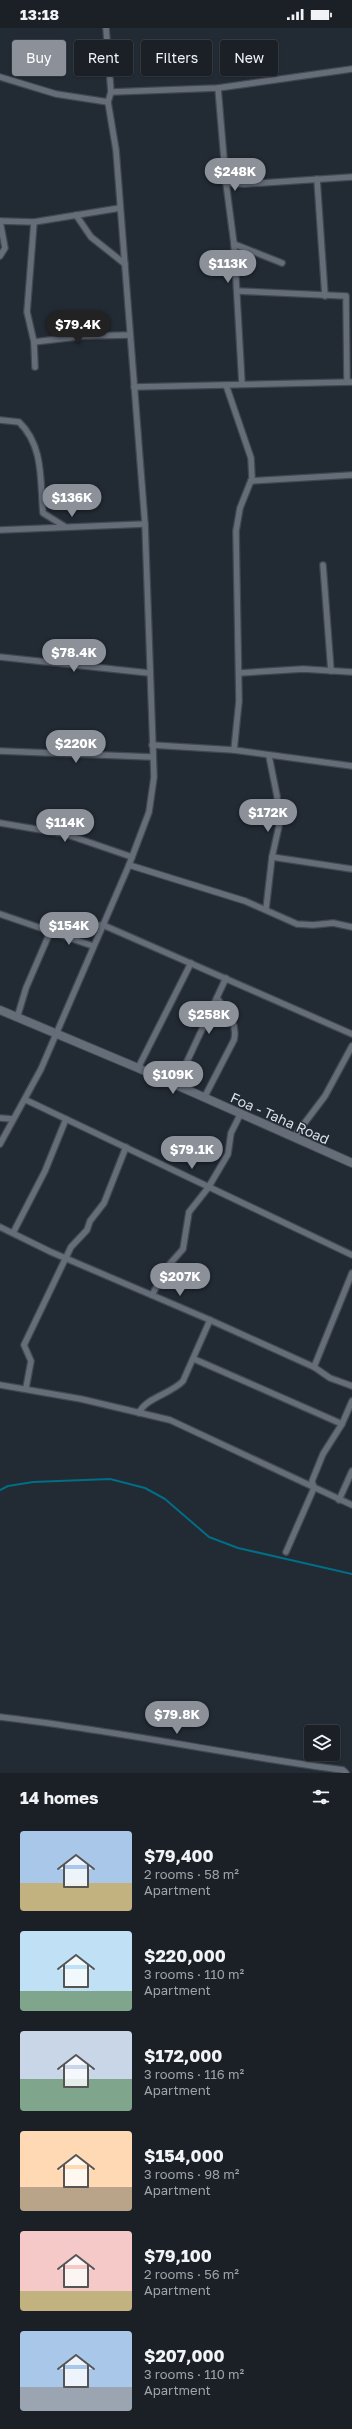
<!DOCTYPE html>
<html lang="en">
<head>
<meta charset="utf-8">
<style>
  :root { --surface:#1a2026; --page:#272d32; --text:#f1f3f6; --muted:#9fa3a7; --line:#383e43; --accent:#8c9099 }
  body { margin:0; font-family:"Golos Text",sans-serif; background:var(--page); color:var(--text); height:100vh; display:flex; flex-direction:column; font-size:15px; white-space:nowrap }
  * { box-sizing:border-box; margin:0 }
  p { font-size:13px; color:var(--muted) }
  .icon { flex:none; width:22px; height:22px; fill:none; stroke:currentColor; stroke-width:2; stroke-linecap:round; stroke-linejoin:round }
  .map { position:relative; height:1745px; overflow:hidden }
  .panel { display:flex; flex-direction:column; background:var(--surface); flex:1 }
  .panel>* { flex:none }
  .banner { position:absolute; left:12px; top:12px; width:328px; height:36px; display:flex; gap:8px }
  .controls { position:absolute; left:304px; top:1697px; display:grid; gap:8px }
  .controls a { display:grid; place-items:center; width:36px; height:36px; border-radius:4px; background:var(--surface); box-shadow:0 1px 3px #0004,0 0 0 1px var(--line); font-size:20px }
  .price { position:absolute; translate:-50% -34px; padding:0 9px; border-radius:14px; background:var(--accent); color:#fff; font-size:13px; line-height:26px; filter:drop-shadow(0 1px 2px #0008) }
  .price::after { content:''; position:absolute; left:50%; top:24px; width:12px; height:9px; margin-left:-6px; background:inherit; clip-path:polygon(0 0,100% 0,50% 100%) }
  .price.selected { background:#222; color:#fff }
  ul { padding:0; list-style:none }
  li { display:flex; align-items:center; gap:12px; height:100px; padding:0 20px }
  li span { display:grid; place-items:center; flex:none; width:112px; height:80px; border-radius:4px; color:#555 }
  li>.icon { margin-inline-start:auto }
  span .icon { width:48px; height:48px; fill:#fffc; stroke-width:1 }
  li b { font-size:17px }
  h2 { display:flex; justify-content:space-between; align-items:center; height:48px; padding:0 20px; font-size:17px }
  .pill { padding:0 14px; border-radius:4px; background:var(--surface); box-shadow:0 1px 3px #0004,0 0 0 1px var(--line); font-size:14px; line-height:36px }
  .pill.selected { background:var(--accent); color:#fff }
  .status { display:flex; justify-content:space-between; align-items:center; height:28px; padding:0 20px; background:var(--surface); direction:ltr }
  .status svg { height:11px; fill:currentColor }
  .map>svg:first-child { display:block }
</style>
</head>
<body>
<div class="status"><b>13:18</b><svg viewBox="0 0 49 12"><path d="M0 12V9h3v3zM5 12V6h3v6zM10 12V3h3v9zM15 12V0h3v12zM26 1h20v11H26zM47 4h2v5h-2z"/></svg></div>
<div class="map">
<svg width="352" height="1745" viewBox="0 0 352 1745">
  <rect width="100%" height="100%" fill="#222a33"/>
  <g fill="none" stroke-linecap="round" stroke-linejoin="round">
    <polyline stroke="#006e85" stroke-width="2" points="0,1462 8,1458 33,1454 110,1451 145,1460 165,1471 209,1509 238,1520 352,1546"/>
    <g stroke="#424750" stroke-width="8">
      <g id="street">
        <polyline points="0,49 56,66 108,74"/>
        <polyline points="218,60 226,155 245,156 352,149"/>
        <polyline points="111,64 218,60 352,41"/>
        <polyline points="317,151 325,268"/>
        <polyline points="226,155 234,216 242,356"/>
        <polyline points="76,187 91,209 125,236"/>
        <polyline points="0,193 34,194 120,180"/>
        <polyline points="34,194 27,284 34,314"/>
        <polyline points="234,216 282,235"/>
        <polyline points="0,228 5,220 0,193"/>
        <polyline points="237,263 346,268 347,354"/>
        <polyline points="35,339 34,314 84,308 130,307"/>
        <polyline points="226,357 251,430 252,450 240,480 236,503 239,673 234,722"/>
        <polyline points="134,359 352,354"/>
        <path d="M 0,392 L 19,394 C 44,418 40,453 43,485 L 64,498"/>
        <polyline points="251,453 352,447"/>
        <polyline points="0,502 145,496"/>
        <polyline points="323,537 331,643"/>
        <polyline points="0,629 149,645"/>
        <polyline points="239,645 303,641 352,644"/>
        <polyline points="152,717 234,722 352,738"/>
        <polyline points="0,723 152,729"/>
        <polyline points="0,795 65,806 132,829"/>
        <polyline points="272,829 352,841"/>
        <polyline points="129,837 245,873 297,896 313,897 333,895 352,899"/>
        <polyline points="266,881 272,829 279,798 277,768 269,728"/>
        <polyline points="0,886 93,918"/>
        <polyline points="51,902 103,897 352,1006"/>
        <polyline points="17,990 26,960 51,902"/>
        <polyline points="138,1040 191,935"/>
        <polyline points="176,1057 226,950"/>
        <path d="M 204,1070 L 234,1012 C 238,995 227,983 217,970"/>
        <polyline points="26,1072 352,1227"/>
        <polyline points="0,1090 13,1091"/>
        <polyline points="294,1109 325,1068 352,1018"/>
        <polyline points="0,1116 41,1041 129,837 149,784 154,749 145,496 116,122 108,74 111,64 106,0"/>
        <polyline points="0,1199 51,1224 210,1292 314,1339 330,1350 352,1358"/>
        <polyline points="13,1205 45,1143 66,1091"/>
        <polyline points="152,1267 168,1238 183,1221 189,1184 208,1160 228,1126 231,1105 240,1087"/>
        <polyline points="194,1331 342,1396"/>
        <polyline points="314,1339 352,1245"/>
        <polyline points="0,1357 81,1371 170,1392 352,1477"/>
        <polyline points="26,1360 31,1333 24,1317 71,1219 87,1202 90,1193 104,1175 126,1119"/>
        <path d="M 139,1385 C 145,1370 171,1366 183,1353 L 210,1292"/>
        <polyline points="339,1472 352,1443"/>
        <polyline points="286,1524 314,1460 312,1453 323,1426 342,1396 352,1373"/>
        <path d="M 0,1689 C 115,1702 228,1727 343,1742 L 346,1745"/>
      </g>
    </g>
    <g stroke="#424750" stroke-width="10">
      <polyline id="secondary" points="0,982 138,1040 352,1135"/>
    </g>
    <use href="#street" stroke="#656d79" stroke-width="5.5"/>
    <use href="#secondary" stroke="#656d79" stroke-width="8"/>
  </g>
  <g text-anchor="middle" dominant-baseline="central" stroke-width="3" stroke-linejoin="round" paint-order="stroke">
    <g font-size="14" fill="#dadfe5" stroke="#222a33">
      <text transform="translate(280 1090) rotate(24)">Foa - Taha Road</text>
    </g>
  </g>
</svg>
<div class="controls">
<a><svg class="icon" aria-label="layers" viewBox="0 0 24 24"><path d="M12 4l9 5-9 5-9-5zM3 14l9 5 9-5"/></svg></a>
</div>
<b class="price" style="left:235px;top:164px">$248K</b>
<b class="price" style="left:228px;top:256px">$113K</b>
<b class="price selected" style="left:78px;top:317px">$79.4K</b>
<b class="price" style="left:72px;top:490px">$136K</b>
<b class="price" style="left:74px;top:645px">$78.4K</b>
<b class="price" style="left:76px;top:736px">$220K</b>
<b class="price" style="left:268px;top:805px">$172K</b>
<b class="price" style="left:65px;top:815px">$114K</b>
<b class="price" style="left:69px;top:918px">$154K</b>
<b class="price" style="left:209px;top:1007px">$258K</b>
<b class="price" style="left:173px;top:1067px">$109K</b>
<b class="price" style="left:192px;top:1142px">$79.1K</b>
<b class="price" style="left:180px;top:1269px">$207K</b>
<b class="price" style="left:177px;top:1707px">$79.8K</b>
<div class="banner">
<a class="pill selected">Buy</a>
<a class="pill">Rent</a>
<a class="pill">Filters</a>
<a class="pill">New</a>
</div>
</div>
<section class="panel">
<h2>14 homes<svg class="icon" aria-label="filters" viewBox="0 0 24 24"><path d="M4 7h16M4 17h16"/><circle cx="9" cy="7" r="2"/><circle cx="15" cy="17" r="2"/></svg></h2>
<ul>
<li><span style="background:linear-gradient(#a9c7e8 65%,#c2b280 0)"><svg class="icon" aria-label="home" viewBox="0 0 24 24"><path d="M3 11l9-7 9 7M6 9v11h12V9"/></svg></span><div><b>$79,400</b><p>2 rooms · 58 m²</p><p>Apartment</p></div></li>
<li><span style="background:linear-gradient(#bfe0f5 75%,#7fa58c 0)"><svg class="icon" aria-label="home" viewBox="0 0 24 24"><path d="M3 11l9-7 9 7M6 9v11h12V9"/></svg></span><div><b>$220,000</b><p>3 rooms · 110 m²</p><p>Apartment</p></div></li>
<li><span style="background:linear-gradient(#c9d6e8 60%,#7fa58c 0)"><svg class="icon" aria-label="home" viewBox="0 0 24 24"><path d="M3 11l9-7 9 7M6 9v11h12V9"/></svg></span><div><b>$172,000</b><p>3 rooms · 116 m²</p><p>Apartment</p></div></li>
<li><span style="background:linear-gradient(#ffd9b3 70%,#b9a48a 0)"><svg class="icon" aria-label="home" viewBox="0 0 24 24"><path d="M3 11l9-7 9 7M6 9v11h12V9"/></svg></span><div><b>$154,000</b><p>3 rooms · 98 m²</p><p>Apartment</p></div></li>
<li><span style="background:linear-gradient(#f6c9c9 75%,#c2b280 0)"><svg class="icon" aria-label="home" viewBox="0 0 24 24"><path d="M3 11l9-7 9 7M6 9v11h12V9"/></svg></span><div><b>$79,100</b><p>2 rooms · 56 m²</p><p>Apartment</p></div></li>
<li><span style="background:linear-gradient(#a9c7e8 70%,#9aa5b1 0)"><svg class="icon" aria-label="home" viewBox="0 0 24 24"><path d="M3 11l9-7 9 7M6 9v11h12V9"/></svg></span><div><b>$207,000</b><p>3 rooms · 110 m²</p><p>Apartment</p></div></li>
</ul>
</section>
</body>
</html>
